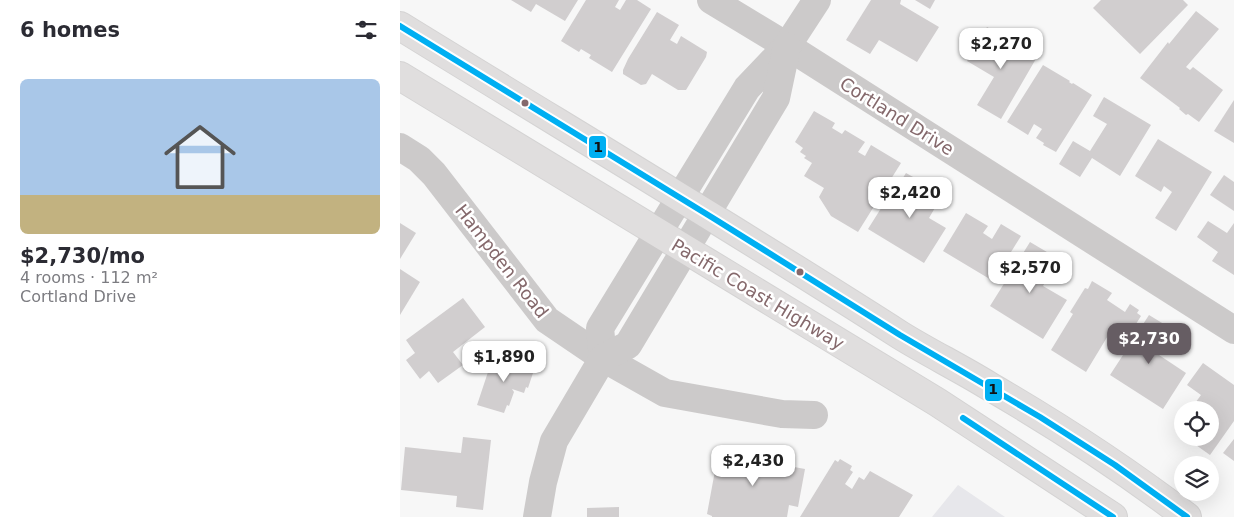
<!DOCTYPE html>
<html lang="en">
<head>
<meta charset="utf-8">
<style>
  :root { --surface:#fff; --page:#f2f2f3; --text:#2b2b33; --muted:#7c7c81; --accent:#665d63 }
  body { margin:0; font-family:"DejaVu Sans",sans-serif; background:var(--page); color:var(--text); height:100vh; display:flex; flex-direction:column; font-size:19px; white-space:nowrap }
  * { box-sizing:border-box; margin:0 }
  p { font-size:16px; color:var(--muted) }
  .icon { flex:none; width:28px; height:28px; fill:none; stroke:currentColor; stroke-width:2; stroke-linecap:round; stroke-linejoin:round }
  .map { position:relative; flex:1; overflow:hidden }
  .panel { display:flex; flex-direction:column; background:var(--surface); width:400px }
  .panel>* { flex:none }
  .buttons { position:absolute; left:774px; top:401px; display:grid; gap:10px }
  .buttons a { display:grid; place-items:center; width:45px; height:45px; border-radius:50%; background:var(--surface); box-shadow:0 5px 20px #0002; font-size:25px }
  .price { position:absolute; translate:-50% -42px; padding:0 11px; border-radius:10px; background:#fff; color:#222; font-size:16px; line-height:32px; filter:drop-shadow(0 1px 2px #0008) }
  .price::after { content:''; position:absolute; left:50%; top:30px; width:15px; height:11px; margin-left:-8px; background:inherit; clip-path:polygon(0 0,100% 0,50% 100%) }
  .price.current { background:var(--accent); color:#fff }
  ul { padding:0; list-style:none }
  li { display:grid; align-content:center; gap:10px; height:265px; padding:0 20px }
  li span { display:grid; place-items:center; height:155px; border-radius:8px; color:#555 }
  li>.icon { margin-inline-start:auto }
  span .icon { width:90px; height:90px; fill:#fffc; stroke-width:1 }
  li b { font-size:21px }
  h2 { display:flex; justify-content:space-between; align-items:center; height:60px; padding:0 20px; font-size:21px }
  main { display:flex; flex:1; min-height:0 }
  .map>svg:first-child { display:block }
</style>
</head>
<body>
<main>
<section class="panel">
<h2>6 homes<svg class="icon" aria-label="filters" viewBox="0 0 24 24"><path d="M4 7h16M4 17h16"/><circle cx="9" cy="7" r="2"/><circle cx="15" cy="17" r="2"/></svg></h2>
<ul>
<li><span style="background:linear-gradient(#a9c7e8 75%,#c2b280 0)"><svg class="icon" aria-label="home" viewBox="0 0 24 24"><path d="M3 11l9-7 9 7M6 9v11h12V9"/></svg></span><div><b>$2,730/mo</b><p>4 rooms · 112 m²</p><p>Cortland Drive</p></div></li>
</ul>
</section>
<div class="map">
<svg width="834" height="517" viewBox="0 0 834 517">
  <rect width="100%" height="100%" fill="#f7f7f7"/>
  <polygon fill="#e7e7eb" points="558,485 605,517 532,517"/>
  <g fill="#d1cecf">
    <polygon points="111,0 178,0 165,21 136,4 131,12"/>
    <polygon points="186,0 219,0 215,7 220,10 226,0 237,0 251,9 212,72 189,58 191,55 181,49 179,52 161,41"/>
    <polygon points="471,0 501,0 500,4 539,27 517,62 479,40 470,54 446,40"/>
    <polygon points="515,0 535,0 530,9"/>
    <polygon points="701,0 783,0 788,5 740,54 693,8"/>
    <polygon points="796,11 819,29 786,67 790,70 793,67 823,90 799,122 788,114 786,115 779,109 780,108 740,78 768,42 769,44"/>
    <polygon points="257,12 279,25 270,40 277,44 281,36 307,52 306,57 286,90 278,90 252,74 246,84 241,85 223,74 223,70 228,59"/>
    <polygon points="587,27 637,57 601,119 577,105 594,77 567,61"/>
    <polygon points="643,65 670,81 669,82 672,84 673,83 692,95 656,152 643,145 644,143 636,138 642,129 634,124 628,135 607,122"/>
    <polygon points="704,97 751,125 720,176 692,158 680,177 659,164 673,141 690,151 707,124 693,116"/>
    <polygon points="834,100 834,143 814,131"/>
    <polygon points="414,111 435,123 432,128 442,134 445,130 465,142 458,152 465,156 471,145 501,163 458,232 431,216 419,197 424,188 404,176 412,163 404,158 406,156 400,152 403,148 395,142"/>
    <polygon points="758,139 812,172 776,231 755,218 772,192 764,186 761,192 735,176"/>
    <polygon points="506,173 543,194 529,218 546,228 524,263 468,229 490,194 492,195"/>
    <polygon points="824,175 834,182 834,211 810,195"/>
    <polygon points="566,213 588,226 583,233 592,239 601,224 621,236 593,281 543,251"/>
    <polygon points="808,221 827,233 834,223 834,275 812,261 818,252 797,237"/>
    <polygon points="0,223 16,233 0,259"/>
    <polygon points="630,242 652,255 641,273 648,277 643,286 667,300 643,339 590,306"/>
    <polygon points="0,269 20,282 0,315"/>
    <polygon points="692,281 712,293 707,300 725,312 730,304 739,310 737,313 741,316 724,343 709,334 686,372 651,350 673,314 670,312 685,288 688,289"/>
    <polygon points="63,298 85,327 53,352 63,365 38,383 29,371 20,379 6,360 15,353 6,340"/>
    <polygon points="749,315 772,329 756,353 786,373 763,409 710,375"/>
    <polygon points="94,354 133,367 131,373 133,373 128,388 126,387 124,393 112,389 114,392 109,406 107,405 104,413 77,405"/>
    <polygon points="803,363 834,385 834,421 810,455 786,438 810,438 810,410 790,410 801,395 787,385"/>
    <polygon points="782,420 782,435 775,430"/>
    <polygon points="63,437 91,440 83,510 56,507 57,496 1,490 5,447 61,453"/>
    <polygon points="834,439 834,461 823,453"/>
    <polygon points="319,449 357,456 356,460 405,469 398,507 389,505 387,517 312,517 312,516 307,514"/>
    <polygon points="440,459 452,466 450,470 453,472 445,484 452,489 459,477 464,480 470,471 513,495 499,517 400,517 435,460 438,462"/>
    <polygon points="219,507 219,517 187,517 187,508"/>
  </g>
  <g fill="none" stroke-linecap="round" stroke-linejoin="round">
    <g stroke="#d4d3d3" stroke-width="30">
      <g id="highway">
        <path d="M 0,26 C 167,129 335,229 500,335 C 529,353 560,368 589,386 C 658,426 724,469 787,517"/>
        <polyline points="0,76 537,402 713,517"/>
      </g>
    </g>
    <g stroke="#cccaca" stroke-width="28">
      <polyline points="311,0 387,46 834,330"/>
      <polyline points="0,147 19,159 34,174 147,320 203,358 265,393 382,414 414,415"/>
      <polyline points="203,358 200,328 347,88 387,46 417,0"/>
      <polyline points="137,517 143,482 154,441 203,358 228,345 376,98 387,46"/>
    </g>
    <use href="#highway" stroke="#e0dede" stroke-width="28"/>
    <g stroke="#fff" stroke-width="10">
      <g id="bus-1">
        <polyline points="0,26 313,218 500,335 640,417 715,465 787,517"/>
        <polyline points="563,418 713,517"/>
      </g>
    </g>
    <use href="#bus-1" stroke="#00aff2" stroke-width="6"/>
  </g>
  <g fill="#85696c" stroke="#fff" stroke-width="2">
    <circle cx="125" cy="103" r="4.5"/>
    <circle cx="400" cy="272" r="4.5"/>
  </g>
  <g text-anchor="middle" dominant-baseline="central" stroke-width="5" stroke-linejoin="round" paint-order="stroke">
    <g font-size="18" fill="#85696c" stroke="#fff">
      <text transform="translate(497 116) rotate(32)">Cortland Drive</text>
      <text transform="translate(102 261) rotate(52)">Hampden Road</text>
      <text transform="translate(358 294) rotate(31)">Pacific Coast Highway</text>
    </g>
  </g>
  <g stroke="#fff" stroke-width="2">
    <rect x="188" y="135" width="19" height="24" rx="5" fill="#00aff2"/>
    <rect x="584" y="378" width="19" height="24" rx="5" fill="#00aff2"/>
  </g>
  <g font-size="14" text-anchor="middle" font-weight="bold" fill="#111">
    <text x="198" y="152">1</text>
    <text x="593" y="394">1</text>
  </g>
</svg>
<div class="buttons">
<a><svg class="icon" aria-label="locate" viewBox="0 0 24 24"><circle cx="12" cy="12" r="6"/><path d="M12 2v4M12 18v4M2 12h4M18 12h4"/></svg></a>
<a><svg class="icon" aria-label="layers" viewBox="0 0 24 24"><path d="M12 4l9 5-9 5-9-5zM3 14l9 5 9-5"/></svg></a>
</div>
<b class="price" style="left:601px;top:70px">$2,270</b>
<b class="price" style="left:510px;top:219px">$2,420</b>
<b class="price" style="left:630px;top:294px">$2,570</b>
<b class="price current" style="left:749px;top:365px">$2,730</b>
<b class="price" style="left:104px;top:383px">$1,890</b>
<b class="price" style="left:353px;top:487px">$2,430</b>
</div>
</main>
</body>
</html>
